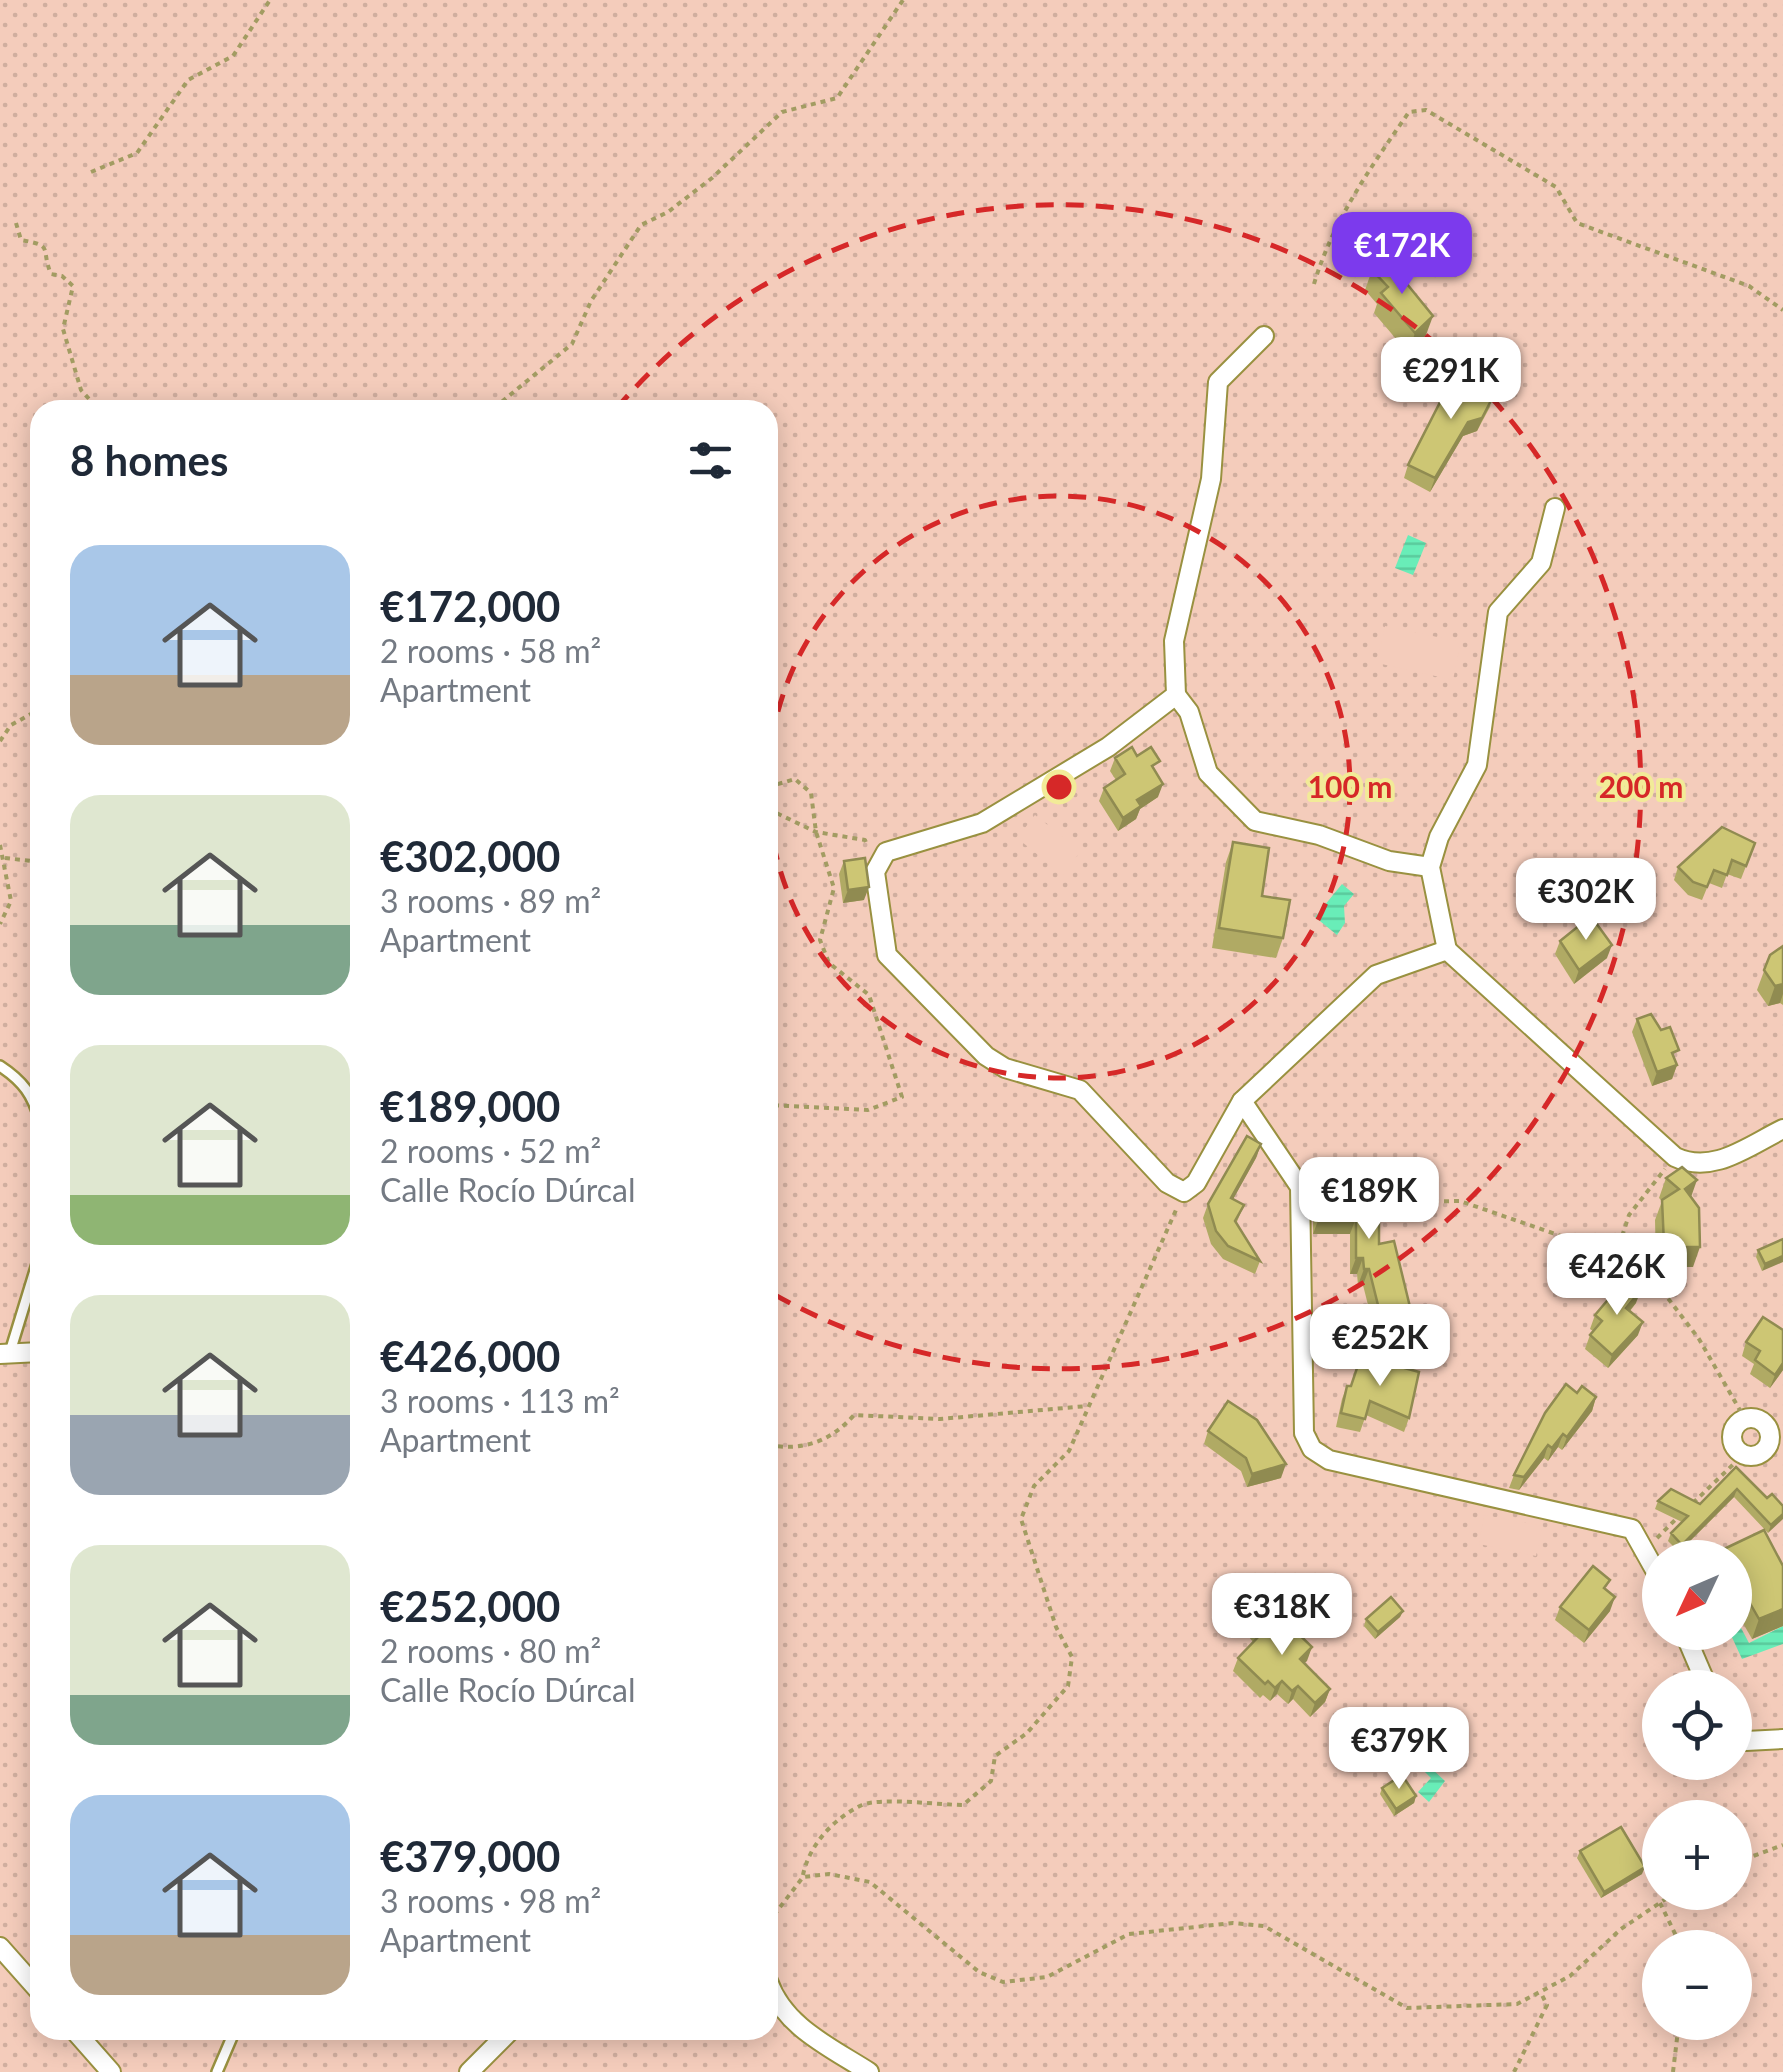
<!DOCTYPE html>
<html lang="en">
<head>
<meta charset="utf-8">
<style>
  :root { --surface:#fff; --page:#f2f2f3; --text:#1f2937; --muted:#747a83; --accent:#7c3aed }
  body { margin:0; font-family:Lato,sans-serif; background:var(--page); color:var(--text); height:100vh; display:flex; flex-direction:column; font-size:38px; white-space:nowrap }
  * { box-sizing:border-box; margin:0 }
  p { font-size:32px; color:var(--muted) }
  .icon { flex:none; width:55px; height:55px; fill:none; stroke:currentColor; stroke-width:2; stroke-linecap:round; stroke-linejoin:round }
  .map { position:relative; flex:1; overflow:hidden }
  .side { position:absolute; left:30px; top:400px; width:748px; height:1640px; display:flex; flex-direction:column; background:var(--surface); border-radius:30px; box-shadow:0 5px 25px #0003 }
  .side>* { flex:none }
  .needle { width:65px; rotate:226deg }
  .controls { position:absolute; left:1642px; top:1540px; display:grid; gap:20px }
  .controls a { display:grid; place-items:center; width:110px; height:110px; border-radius:50%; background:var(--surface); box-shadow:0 5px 25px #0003; font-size:50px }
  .price { position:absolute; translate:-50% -85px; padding:0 22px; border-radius:20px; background:#fff; color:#222; font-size:32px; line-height:65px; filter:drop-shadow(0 2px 5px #0008) }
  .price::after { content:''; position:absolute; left:50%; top:60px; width:30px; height:22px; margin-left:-15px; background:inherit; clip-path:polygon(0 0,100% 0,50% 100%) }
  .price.active { background:var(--accent); color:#fff }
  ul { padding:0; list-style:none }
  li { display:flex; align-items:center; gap:30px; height:250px; padding:0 40px }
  li span { display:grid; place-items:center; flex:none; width:280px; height:200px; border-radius:30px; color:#555 }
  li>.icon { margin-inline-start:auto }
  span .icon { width:120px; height:120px; fill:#fffc; stroke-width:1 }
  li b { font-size:42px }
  h2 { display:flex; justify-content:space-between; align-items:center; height:120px; padding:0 40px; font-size:42px }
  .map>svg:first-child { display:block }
</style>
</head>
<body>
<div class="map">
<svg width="1783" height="2072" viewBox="0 0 1783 2072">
  <defs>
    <pattern id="park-dots" width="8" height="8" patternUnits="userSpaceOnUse" patternTransform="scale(2.5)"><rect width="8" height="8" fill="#f4ccbb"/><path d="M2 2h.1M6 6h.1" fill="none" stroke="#d0ae9f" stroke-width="1.8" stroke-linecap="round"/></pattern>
    <pattern id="water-rules" width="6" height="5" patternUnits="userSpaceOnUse" patternTransform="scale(2.5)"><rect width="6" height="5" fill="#69edb8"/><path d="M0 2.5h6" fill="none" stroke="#5aca9c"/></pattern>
  </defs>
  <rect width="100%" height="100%" fill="#f2eb98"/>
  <path fill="url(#park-dots)" fill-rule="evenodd" d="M 0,0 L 1783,0 L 1783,2072 L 0,2072 ZM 40,410 L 768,410 L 768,2030 L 40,2030 ZM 1660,1558 L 1735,1558 L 1735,1632 L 1660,1632 ZM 1660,1688 L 1735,1688 L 1735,1762 L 1660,1762 ZM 1660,1818 L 1735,1818 L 1735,1892 L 1660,1892 ZM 1660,1948 L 1735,1948 L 1735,2022 L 1660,2022 Z"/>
  <g fill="#f4ccbb">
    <polygon points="1385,626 1461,642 1453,680 1377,663"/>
    <polygon points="1035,815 1081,851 1063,875 1017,838"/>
    <polygon points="1484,1515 1542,1526 1536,1556 1479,1544"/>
  </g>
  <g fill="url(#water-rules)">
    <polygon points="1408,535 1426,543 1413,575 1395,568"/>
    <polygon points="1342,884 1354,894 1344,906 1345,923 1337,935 1315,917"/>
    <polygon points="1740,1626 1749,1643 1783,1626 1783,1644 1742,1659 1730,1633"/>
    <polygon points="1428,1756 1436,1764 1432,1769 1445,1781 1429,1802 1418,1792 1431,1778 1419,1766"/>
  </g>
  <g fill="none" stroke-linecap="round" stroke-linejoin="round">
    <g stroke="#999140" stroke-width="14">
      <g id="lane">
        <path d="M 0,1066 C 23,1081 33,1095 40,1121"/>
        <polyline points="10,1352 40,1254"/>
        <polyline points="217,2072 235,2030"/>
      </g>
    </g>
    <g stroke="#999140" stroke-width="22">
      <g id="street">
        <path d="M 1264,336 L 1218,382 L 1211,479 L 1174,641 L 1176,695 L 1108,747 L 982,823 L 886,852 L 875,872 L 887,955 L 986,1056 L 1005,1068 L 1080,1090 L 1167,1183 L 1184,1192 L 1196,1183 L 1242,1101 L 1376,975 L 1447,950 L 1675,1157 C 1713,1175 1748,1146 1783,1129"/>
        <polyline points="1176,695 1189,712 1208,773 1255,821 1319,835 1389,861 1430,867"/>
        <polyline points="1447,950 1430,867 1439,837 1477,765 1498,612 1541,563 1555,508"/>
        <polyline points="1242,1101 1300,1187 1304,1433 1312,1449 1329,1460 1632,1529 1660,1579"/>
        <polyline points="0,1354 40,1352"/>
        <circle cx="1751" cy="1437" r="19"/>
        <polyline points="1684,1632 1708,1688"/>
        <polyline points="1735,1734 1746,1741 1783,1739"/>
        <polyline points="0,1947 40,1992"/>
        <path d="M 768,1981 C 784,2027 830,2047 869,2072"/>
        <polyline points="74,2030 111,2072"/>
        <polyline points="469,2072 511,2030"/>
      </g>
    </g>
    <g stroke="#a29c62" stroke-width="4" stroke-dasharray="5 5" stroke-linecap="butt">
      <polyline points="91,172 137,153 188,80 233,56 270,0"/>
      <path d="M 16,223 L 21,240 C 55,246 40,248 51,274 L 62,276 L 73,286 L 63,329 L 81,390 L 99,410"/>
      <path d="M 1314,284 C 1333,220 1371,167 1409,112 L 1426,110 L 1556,187 L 1577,223 L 1749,286 L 1783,310"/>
      <polyline points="499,410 499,404 572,344 591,301 641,225 668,212 712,178 782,112 837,98 903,0"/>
      <polyline points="0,741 11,725 40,709"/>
      <polyline points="768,787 795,779 811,793 816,832 834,888 820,940 829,963 869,995 902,1097 868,1110 768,1105"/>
      <polyline points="768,809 816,832 865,840 867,845"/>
      <polyline points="0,845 11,901 0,924"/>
      <polyline points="5,858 40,862"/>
      <polyline points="1394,1202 1460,1201 1616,1255 1654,1280 1699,1339 1745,1419"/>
      <polyline points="1616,1255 1629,1215 1665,1169"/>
      <path d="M 768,1445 C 803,1451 830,1442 854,1415 L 940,1419 L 1087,1406"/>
      <polyline points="1693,1503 1744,1454"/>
      <polyline points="1657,1538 1679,1516"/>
      <polyline points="1735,1863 1783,1845"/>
      <path d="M 803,1875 C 809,1845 834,1818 862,1805 C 881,1797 940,1805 963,1805 L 991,1781 L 995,1756 L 1027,1733 L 1068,1686 L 1072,1657 L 1056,1627 L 1021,1519 L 1034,1486 L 1069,1451 L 1176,1210"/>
      <polyline points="1660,1903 1682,1948"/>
      <polyline points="768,1923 803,1877 829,1874 870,1882 979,1972 1003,1982 1047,1977 1129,1934 1233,1923 1264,1926 1407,2008 1517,2004 1570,1976 1621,1929 1676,1892"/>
      <polyline points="1514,2072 1547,2005 1541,1993"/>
      <polyline points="1673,2072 1679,2022"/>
    </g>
    <use href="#lane" stroke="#fff" stroke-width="9"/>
    <use href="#street" stroke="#fff" stroke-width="18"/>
  </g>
  <g fill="#b0aa64">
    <polygon points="1385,257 1426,335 1408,353 1374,313 1377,304 1365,290 1372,270"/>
    <polygon points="1491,405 1477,431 1463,436 1430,492 1404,478 1408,465"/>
    <polygon points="1137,756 1156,773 1158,797 1140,809 1136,819 1118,831 1099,801 1104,788 1116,780 1110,771 1115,758"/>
    <polygon points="1233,842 1283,938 1276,958 1212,948 1226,862"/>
    <polygon points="1755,843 1741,879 1727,874 1722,888 1709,883 1702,900 1688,895 1674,880 1678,867"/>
    <polygon points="844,861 864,900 843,903 839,874"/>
    <polygon points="1560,941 1607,958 1574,984 1555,954"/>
    <polygon points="1783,946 1783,1005 1780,1003 1768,1006 1757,990 1770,955"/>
    <polygon points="1637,1019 1675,1060 1677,1065 1672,1079 1652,1086 1632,1032"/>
    <polygon points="1261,1144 1256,1158 1233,1199 1244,1205 1236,1224 1260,1261 1255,1274 1223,1259 1211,1244 1203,1218 1208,1204"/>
    <polygon points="1666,1178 1691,1197 1693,1267 1666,1267 1656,1264 1655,1220 1662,1201 1659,1198"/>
    <polygon points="1319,1189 1379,1189 1379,1244 1410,1307 1404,1323 1374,1329 1363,1285 1358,1285 1357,1274 1350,1274 1350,1234 1313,1234 1313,1205"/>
    <polygon points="1783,1239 1762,1271 1756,1257 1758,1250"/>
    <polygon points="1636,1303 1630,1311 1638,1335 1608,1368 1585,1349 1590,1335 1593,1331 1590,1329 1595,1315"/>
    <polygon points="1783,1330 1783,1370 1770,1388 1750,1374 1754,1364 1742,1356 1746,1342"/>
    <polygon points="1347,1386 1409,1418 1404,1432 1366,1415 1360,1432 1336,1427 1342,1399"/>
    <polygon points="1577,1393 1596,1397 1592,1411 1562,1450 1558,1447 1548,1461 1544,1458 1519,1490 1509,1488 1514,1475"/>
    <polygon points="1208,1431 1281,1478 1247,1487 1241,1471 1204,1444"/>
    <polygon points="1736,1467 1767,1498 1783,1506 1768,1533 1734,1497 1679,1552 1668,1541 1671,1533 1682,1522 1655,1509 1658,1501 1700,1504"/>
    <polygon points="1735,1558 1783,1566 1783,1626 1752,1639 1735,1609"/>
    <polygon points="1606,1591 1610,1611 1584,1643 1555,1620 1560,1607"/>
    <polygon points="1403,1611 1400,1617 1375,1639 1364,1626 1366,1619"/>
    <polygon points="1272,1621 1312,1647 1304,1663 1330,1689 1325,1702 1310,1717 1293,1699 1288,1704 1277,1694 1270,1701 1263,1695 1260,1698 1233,1671 1238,1658 1253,1642 1249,1637 1253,1624"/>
    <polygon points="1382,1788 1416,1796 1414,1803 1394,1816 1380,1794"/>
    <polygon points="1580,1851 1642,1874 1601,1898 1577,1858"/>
  </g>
  <g fill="#908b51">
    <polygon points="1433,316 1426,335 1408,353 1415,333"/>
    <polygon points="1496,391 1477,431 1463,436 1430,492 1435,478 1468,422"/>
    <polygon points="1163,784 1158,797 1140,809 1136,819 1118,831 1123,818 1137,800"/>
    <polygon points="869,887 864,900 843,903 848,890"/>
    <polygon points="1597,897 1620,899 1618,906 1595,904"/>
    <polygon points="1612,945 1607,958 1574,984 1579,970"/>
    <polygon points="1783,984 1783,994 1780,1003 1768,1006 1775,986"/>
    <polygon points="1677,1065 1672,1079 1652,1086 1657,1072"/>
    <polygon points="1261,1144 1256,1158 1226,1212 1231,1198"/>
    <polygon points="1697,1180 1690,1200 1685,1189"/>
    <polygon points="1319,1218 1356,1218 1350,1234 1313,1234"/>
    <polygon points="1673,1247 1700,1247 1693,1267 1666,1267"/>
    <polygon points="1783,1256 1783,1262 1762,1271 1765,1264"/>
    <polygon points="1356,1258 1363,1258 1357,1274 1350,1274"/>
    <polygon points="1364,1269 1369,1269 1363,1285 1358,1285"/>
    <polygon points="1641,1290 1636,1303 1621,1321 1626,1308"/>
    <polygon points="1410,1307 1404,1323 1374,1329 1380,1313"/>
    <polygon points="1643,1322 1638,1335 1608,1368 1612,1355"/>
    <polygon points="1783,1363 1783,1370 1770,1388 1775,1375"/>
    <polygon points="1596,1397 1592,1411 1562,1450 1567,1437"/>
    <polygon points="1563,1434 1558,1447 1548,1461 1552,1448"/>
    <polygon points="1548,1445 1544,1458 1519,1490 1524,1477"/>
    <polygon points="1286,1464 1281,1478 1247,1487 1252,1474"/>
    <polygon points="1737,1489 1734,1497 1679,1552 1682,1545"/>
    <polygon points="1783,1514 1783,1519 1768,1533 1771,1525"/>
    <polygon points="1615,1597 1610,1611 1584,1643 1589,1630"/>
    <polygon points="1783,1609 1783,1626 1752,1639 1759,1619"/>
    <polygon points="1403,1611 1400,1617 1375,1639 1378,1632"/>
    <polygon points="1312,1647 1307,1661 1295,1672 1300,1659"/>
    <polygon points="1282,1681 1277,1694 1270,1701 1275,1688"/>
    <polygon points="1298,1686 1293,1699 1288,1704 1292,1691"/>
    <polygon points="1330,1689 1325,1702 1310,1717 1315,1703"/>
    <polygon points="1416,1796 1414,1803 1394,1816 1396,1809"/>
    <polygon points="1645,1867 1642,1874 1601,1898 1604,1892"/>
  </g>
  <g fill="#cdc674" stroke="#908b51" stroke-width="2.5">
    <polygon points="1385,257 1433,316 1415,333 1381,293 1388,287 1372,270"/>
    <polygon points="1456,371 1496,391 1482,418 1468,422 1435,478 1408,465"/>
    <polygon points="1132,747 1137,756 1151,747 1160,761 1152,766 1163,784 1137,800 1141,806 1123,818 1104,788 1125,774 1115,758"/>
    <polygon points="1722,827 1755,843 1746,866 1732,860 1727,875 1714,870 1707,887 1693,882 1678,867"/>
    <polygon points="1233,842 1269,848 1262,896 1290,900 1283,938 1219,928"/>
    <polygon points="865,858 869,887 848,890 844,861"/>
    <polygon points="1603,873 1622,874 1620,899 1597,897 1598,881 1603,882"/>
    <polygon points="1591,916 1612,945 1579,970 1560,941"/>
    <polygon points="1783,946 1783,984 1775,986 1764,970 1770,955"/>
    <polygon points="1651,1014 1661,1030 1670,1027 1679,1050 1672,1053 1677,1065 1657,1072 1637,1019"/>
    <polygon points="1247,1136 1261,1144 1231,1198 1244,1205 1235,1221 1260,1261 1228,1246 1216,1231 1208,1204"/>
    <polygon points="1682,1167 1697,1180 1685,1189 1699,1208 1700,1247 1673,1247 1664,1244 1662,1200 1679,1189 1666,1178"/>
    <polygon points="1319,1189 1379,1189 1379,1244 1394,1241 1410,1307 1380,1313 1369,1269 1364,1269 1363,1258 1356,1258 1356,1218 1319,1218"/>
    <polygon points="1783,1239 1783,1256 1765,1264 1758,1250"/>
    <polygon points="1627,1277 1641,1290 1626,1308 1643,1322 1612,1355 1590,1335 1602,1321 1595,1315"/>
    <polygon points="1763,1317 1783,1330 1783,1363 1775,1375 1755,1360 1760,1351 1746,1342"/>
    <polygon points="1361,1356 1419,1372 1409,1418 1370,1401 1365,1419 1341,1413 1347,1386 1351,1386"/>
    <polygon points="1566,1384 1577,1393 1582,1386 1596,1397 1567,1437 1563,1434 1552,1448 1548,1445 1524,1477 1514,1475 1545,1413"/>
    <polygon points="1228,1401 1257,1420 1286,1464 1252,1474 1246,1458 1208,1431"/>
    <polygon points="1736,1467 1767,1498 1772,1494 1783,1506 1783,1514 1771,1525 1737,1489 1682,1545 1671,1533 1688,1516 1658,1501 1671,1489 1700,1504"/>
    <polygon points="1764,1530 1783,1566 1783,1609 1759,1619 1735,1577 1735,1558 1705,1558"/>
    <polygon points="1593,1566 1610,1580 1604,1588 1615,1597 1589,1630 1560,1607"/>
    <polygon points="1391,1597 1403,1611 1378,1632 1366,1619"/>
    <polygon points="1265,1613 1272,1621 1279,1615 1312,1647 1300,1659 1330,1689 1315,1703 1298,1686 1292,1691 1282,1681 1275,1688 1268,1681 1265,1684 1238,1658 1262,1633 1253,1624"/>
    <polygon points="1402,1775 1416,1796 1396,1809 1382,1788"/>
    <polygon points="1621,1827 1645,1867 1604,1892 1580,1851"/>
  </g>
  <g fill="none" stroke="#d62828" stroke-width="5" stroke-dasharray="18 12">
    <circle cx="1059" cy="787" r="291"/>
    <path d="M616 409A582 582 0 1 1 768 1291"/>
  </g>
  <circle cx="1059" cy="787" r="15" fill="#d62828" stroke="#f2eb98" stroke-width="5"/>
  <g font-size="30" text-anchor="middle" font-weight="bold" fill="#d62828" stroke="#f2eb98" stroke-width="8" stroke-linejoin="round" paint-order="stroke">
    <text x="1350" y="798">100 m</text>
    <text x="1641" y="798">200 m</text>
  </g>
</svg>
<div class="controls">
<a><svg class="needle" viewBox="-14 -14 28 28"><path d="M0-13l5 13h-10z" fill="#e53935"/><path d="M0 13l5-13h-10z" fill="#747a83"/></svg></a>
<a><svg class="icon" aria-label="locate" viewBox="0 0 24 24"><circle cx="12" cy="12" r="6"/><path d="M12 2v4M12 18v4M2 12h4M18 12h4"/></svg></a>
<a>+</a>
<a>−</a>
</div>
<b class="price active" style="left:1402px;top:297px">€172K</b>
<b class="price" style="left:1451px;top:422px">€291K</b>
<b class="price" style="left:1586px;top:943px">€302K</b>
<b class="price" style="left:1369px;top:1242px">€189K</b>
<b class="price" style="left:1617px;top:1318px">€426K</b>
<b class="price" style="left:1380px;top:1389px">€252K</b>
<b class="price" style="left:1282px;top:1658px">€318K</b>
<b class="price" style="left:1399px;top:1792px">€379K</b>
<section class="side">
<h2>8 homes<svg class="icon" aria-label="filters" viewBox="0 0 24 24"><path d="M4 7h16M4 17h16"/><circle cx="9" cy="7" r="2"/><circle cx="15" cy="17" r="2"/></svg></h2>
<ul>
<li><span style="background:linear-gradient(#a9c7e8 65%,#b9a48a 0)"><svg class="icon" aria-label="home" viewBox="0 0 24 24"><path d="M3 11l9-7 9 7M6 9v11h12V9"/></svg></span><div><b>€172,000</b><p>2 rooms · 58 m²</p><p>Apartment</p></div></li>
<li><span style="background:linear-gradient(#dfe7d0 65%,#7fa58c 0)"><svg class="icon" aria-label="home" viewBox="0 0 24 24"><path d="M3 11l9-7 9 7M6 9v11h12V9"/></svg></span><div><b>€302,000</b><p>3 rooms · 89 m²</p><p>Apartment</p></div></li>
<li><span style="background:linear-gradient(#dfe7d0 75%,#8fb573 0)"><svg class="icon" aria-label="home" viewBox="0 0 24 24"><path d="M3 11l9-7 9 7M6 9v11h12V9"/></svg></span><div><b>€189,000</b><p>2 rooms · 52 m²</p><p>Calle Rocío Dúrcal</p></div></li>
<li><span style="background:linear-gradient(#dfe7d0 60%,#9aa5b1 0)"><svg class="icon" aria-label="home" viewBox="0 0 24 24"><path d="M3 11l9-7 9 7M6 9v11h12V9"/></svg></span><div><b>€426,000</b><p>3 rooms · 113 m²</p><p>Apartment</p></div></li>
<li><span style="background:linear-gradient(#dfe7d0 75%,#7fa58c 0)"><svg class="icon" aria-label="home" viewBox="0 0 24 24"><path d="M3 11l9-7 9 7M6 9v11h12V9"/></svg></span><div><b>€252,000</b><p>2 rooms · 80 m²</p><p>Calle Rocío Dúrcal</p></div></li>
<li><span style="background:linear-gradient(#a9c7e8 70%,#b9a48a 0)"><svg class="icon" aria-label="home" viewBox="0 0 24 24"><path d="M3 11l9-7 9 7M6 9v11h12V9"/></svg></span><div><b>€379,000</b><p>3 rooms · 98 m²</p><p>Apartment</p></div></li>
</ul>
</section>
</div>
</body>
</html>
